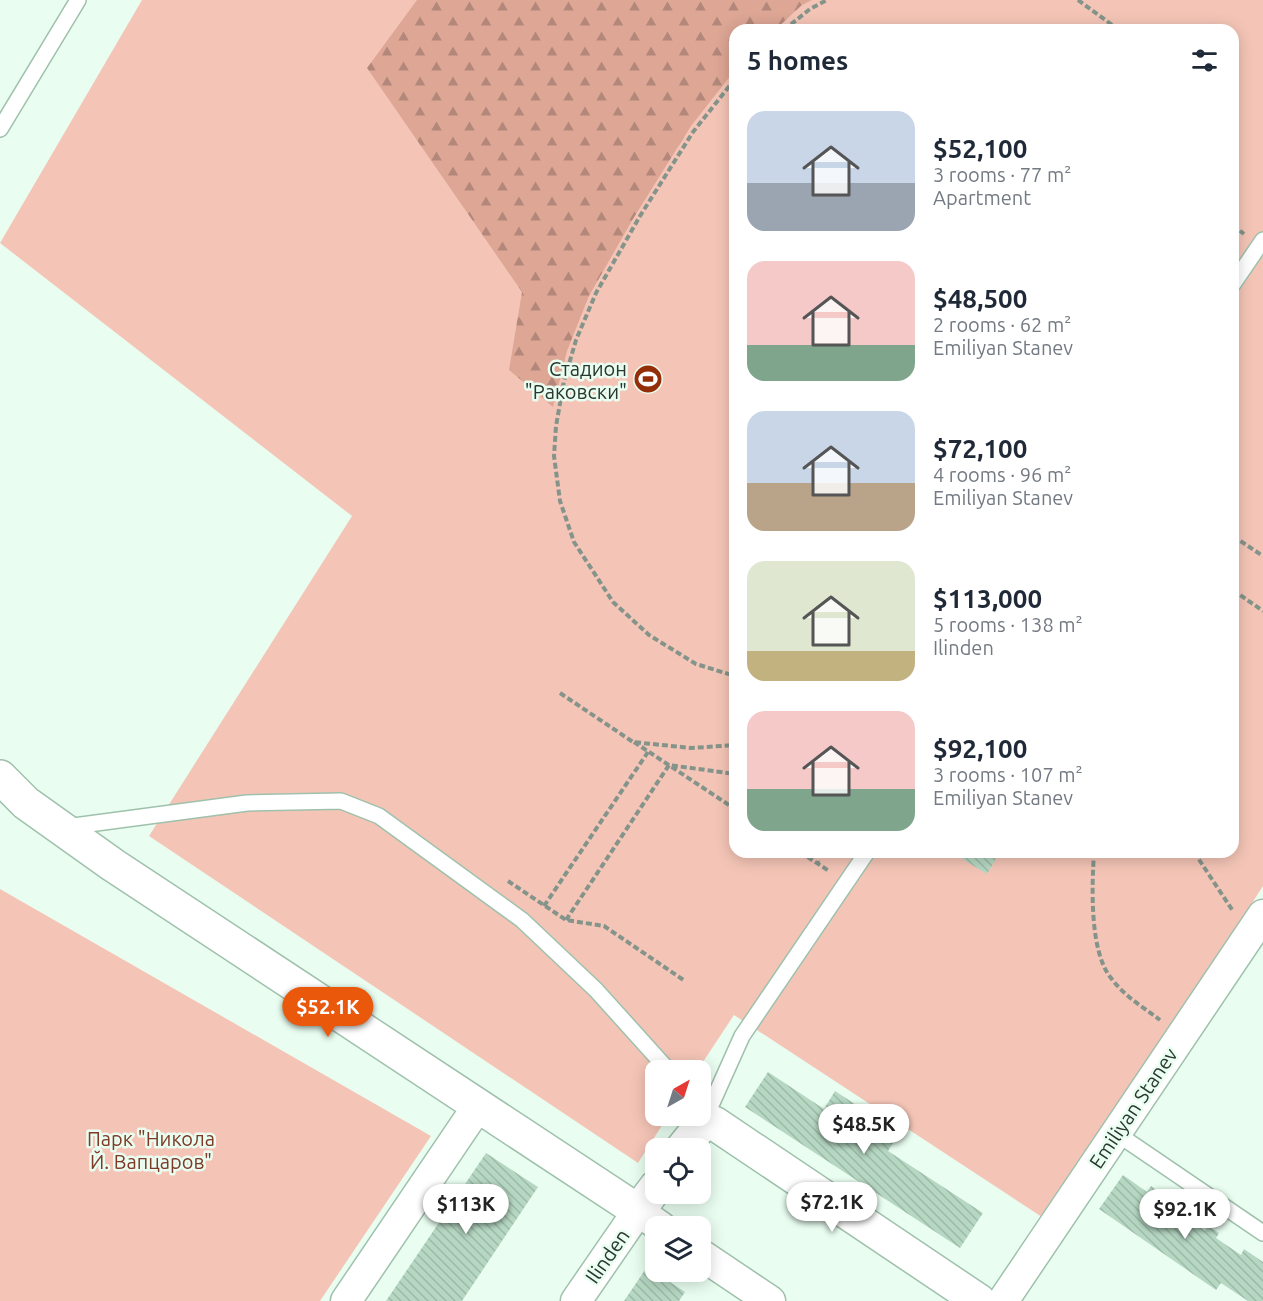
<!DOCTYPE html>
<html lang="en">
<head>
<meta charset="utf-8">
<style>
  :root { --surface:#fff; --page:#f6f6f7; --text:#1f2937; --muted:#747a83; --accent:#ea580c }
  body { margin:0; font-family:Ubuntu,sans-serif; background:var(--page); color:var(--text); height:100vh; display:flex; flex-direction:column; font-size:22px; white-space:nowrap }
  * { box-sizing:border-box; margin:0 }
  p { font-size:20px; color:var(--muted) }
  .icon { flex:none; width:33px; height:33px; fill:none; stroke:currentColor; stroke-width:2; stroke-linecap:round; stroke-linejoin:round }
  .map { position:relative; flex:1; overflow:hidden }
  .drawer { position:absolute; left:729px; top:24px; width:510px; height:834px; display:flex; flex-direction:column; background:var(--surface); border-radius:18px; box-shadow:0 3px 15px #0003 }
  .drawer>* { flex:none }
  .needle { width:39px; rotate:39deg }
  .controls { position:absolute; left:645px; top:1060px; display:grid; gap:12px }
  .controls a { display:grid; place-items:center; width:66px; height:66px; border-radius:12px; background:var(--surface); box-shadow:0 3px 15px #0003; font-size:30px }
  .price { position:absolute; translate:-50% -51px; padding:0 14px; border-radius:21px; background:#fff; color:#222; font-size:20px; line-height:39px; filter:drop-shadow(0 2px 3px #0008) }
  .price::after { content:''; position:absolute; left:50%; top:36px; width:18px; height:14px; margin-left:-9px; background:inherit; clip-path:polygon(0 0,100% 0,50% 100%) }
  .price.selected { background:var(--accent); color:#fff }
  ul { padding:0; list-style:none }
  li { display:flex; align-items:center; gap:18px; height:150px; padding:0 18px }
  li span { display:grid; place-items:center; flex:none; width:168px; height:120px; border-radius:18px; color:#555 }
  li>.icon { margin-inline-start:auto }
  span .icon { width:72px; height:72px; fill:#fffc; stroke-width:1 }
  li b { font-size:26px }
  h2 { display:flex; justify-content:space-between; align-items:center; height:72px; padding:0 18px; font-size:26px }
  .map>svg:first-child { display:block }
</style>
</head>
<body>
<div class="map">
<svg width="1263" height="1301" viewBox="0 0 1263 1301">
  <defs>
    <pattern id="forest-firs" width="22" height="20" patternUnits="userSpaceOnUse" patternTransform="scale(1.5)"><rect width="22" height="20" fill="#dda695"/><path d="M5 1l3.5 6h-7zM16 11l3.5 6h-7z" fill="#b3887a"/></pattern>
    <pattern id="building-back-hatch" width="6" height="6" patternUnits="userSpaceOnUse" patternTransform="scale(1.5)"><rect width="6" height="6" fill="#b6d8c3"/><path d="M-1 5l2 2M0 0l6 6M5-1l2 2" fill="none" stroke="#9dbaa8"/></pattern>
  </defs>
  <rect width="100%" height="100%" fill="#e9fef1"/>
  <g fill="#f4c5b7" fill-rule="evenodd">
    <path d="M 142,0 L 1263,0 L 1263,886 L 1048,1221 L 734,1015 L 697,1071 L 656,1071 L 656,1116 L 668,1116 L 638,1163 L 149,836 L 352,516 L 0,243 ZM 735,30 L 1233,30 L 1233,852 L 735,852 Z"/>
    <polygon points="0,889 431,1136 320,1301 0,1301"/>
  </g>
  <polygon fill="url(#forest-firs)" points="417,0 812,0 802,5 775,30 735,30 735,70 691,126 633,219 589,296 567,351 553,407 509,370 522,292 367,68"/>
  <g fill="url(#building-back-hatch)">
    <polygon points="951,852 1000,852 987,874"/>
    <polygon points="768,1072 824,1109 835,1091 899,1133 888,1151 983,1213 960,1248 745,1107"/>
    <polygon points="486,1153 538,1187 462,1301 386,1301"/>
    <polygon points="1123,1175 1147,1192 1151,1186 1162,1194 1159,1199 1205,1231 1208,1226 1219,1233 1216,1238 1241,1255 1244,1249 1263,1262 1263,1301 1248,1301 1221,1283 1216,1290 1099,1209"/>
    <polygon points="647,1267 685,1292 679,1301 624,1301"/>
  </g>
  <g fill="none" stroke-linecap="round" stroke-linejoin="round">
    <g stroke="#9fc1ac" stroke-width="18">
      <g id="service">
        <polyline points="0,129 78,0"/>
        <polyline points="1233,284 1263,240"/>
        <polyline points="66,827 247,803 341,801 379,816 522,920 596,990 669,1071"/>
        <polyline points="703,1123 742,1036 867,852"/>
        <polyline points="1116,1133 1263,1233"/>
      </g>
    </g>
    <g stroke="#9fc1ac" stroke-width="33">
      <g id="minor">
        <polyline points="700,1254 770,1301"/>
        <polyline points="346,1301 478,1106"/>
        <polyline points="576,1301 638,1211 661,1227"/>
        <polyline points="1003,1301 1263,915"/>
      </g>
    </g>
    <g stroke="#9fc1ac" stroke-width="36">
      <g id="tertiary">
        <polyline points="0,777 26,803 113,865 638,1211 656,1187"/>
        <polyline points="682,1149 703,1123 714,1123 979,1301"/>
      </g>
    </g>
    <g stroke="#84948a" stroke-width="4" stroke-dasharray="6 3" stroke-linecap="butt">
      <polyline points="1078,0 1119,30"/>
      <polyline points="784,30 810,9 827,0"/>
      <polyline points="735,79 693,132 640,216 596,293 576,340 564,381 556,426 554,456 560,501 574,542 613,602 649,635 696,664 735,676"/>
      <polyline points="1233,225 1244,234"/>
      <polyline points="1233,536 1263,556"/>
      <polyline points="1233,590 1263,611"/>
      <polyline points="560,693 633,742 691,748 735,745"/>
      <polyline points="634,742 735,809"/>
      <polyline points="800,852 829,871"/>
      <polyline points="816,852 818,863"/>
      <path d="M 1094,852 C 1092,885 1089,951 1111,978 C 1124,996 1143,1007 1160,1020"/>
      <polyline points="1194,852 1233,911"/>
      <polyline points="508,881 566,920 604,926 685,981"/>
      <polyline points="544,906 648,752"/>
      <polyline points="566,920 669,765 735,774"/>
    </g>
    <use href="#service" stroke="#fff" stroke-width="15"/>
    <use href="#minor" stroke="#fff" stroke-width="30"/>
    <use href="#tertiary" stroke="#fff" stroke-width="33"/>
  </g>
  <defs>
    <g id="stadium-disc" transform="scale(1.5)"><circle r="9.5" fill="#942e08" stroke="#e9fef1"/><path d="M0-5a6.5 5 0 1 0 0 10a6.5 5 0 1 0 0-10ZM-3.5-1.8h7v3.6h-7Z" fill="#fff"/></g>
  </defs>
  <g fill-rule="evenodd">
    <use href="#stadium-disc" x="648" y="379"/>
  </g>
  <g text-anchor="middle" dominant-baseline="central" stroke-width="5" stroke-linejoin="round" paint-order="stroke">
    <g font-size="20" fill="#2a372f" stroke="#e9fef1" text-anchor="end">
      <text x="627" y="368">Стадион<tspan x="627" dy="23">"Раковски"</tspan></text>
    </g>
    <g font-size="20" fill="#2a372f" stroke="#e9fef1">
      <text transform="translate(1133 1108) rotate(-56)">Emiliyan Stanev</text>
      <text transform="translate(607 1256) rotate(-55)">Ilinden</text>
    </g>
    <g font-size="20" fill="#7e3a26" stroke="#e9fef1">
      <text x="151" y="1138">Парк "Никола<tspan x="151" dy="23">Й. Вапцаров"</tspan></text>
    </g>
  </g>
</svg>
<div class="controls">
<a><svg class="needle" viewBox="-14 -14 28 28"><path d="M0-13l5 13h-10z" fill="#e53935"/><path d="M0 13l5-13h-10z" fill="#747a83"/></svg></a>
<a><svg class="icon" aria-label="locate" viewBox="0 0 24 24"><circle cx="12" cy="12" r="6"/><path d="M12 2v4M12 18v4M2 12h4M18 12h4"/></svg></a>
<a><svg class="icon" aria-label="layers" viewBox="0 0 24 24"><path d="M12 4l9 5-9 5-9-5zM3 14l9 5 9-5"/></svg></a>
</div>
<b class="price selected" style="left:328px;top:1038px">$52.1K</b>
<b class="price" style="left:864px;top:1155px">$48.5K</b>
<b class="price" style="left:832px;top:1233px">$72.1K</b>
<b class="price" style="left:466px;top:1235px">$113K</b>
<b class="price" style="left:1185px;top:1240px">$92.1K</b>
<section class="drawer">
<h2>5 homes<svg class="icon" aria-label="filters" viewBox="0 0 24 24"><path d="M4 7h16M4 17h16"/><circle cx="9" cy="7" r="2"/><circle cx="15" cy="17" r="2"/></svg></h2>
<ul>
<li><span style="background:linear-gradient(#c9d6e8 60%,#9aa5b1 0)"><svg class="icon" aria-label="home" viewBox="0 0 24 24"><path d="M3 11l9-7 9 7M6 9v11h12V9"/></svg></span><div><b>$52,100</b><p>3 rooms · 77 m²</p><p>Apartment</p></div></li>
<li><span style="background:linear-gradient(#f6c9c9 70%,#7fa58c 0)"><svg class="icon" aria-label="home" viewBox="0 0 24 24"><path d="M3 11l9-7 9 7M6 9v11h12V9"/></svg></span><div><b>$48,500</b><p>2 rooms · 62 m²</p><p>Emiliyan Stanev</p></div></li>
<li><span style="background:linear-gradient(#c9d6e8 60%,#b9a48a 0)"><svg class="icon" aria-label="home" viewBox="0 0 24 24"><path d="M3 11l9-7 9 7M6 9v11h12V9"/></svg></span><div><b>$72,100</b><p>4 rooms · 96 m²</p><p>Emiliyan Stanev</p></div></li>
<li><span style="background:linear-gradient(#dfe7d0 75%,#c2b280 0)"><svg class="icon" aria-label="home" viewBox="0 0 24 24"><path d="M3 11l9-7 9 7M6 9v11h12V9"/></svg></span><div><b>$113,000</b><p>5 rooms · 138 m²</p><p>Ilinden</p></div></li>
<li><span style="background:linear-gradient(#f6c9c9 65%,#7fa58c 0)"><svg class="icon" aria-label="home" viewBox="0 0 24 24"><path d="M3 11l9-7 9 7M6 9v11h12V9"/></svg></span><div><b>$92,100</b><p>3 rooms · 107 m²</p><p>Emiliyan Stanev</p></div></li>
</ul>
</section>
</div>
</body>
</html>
